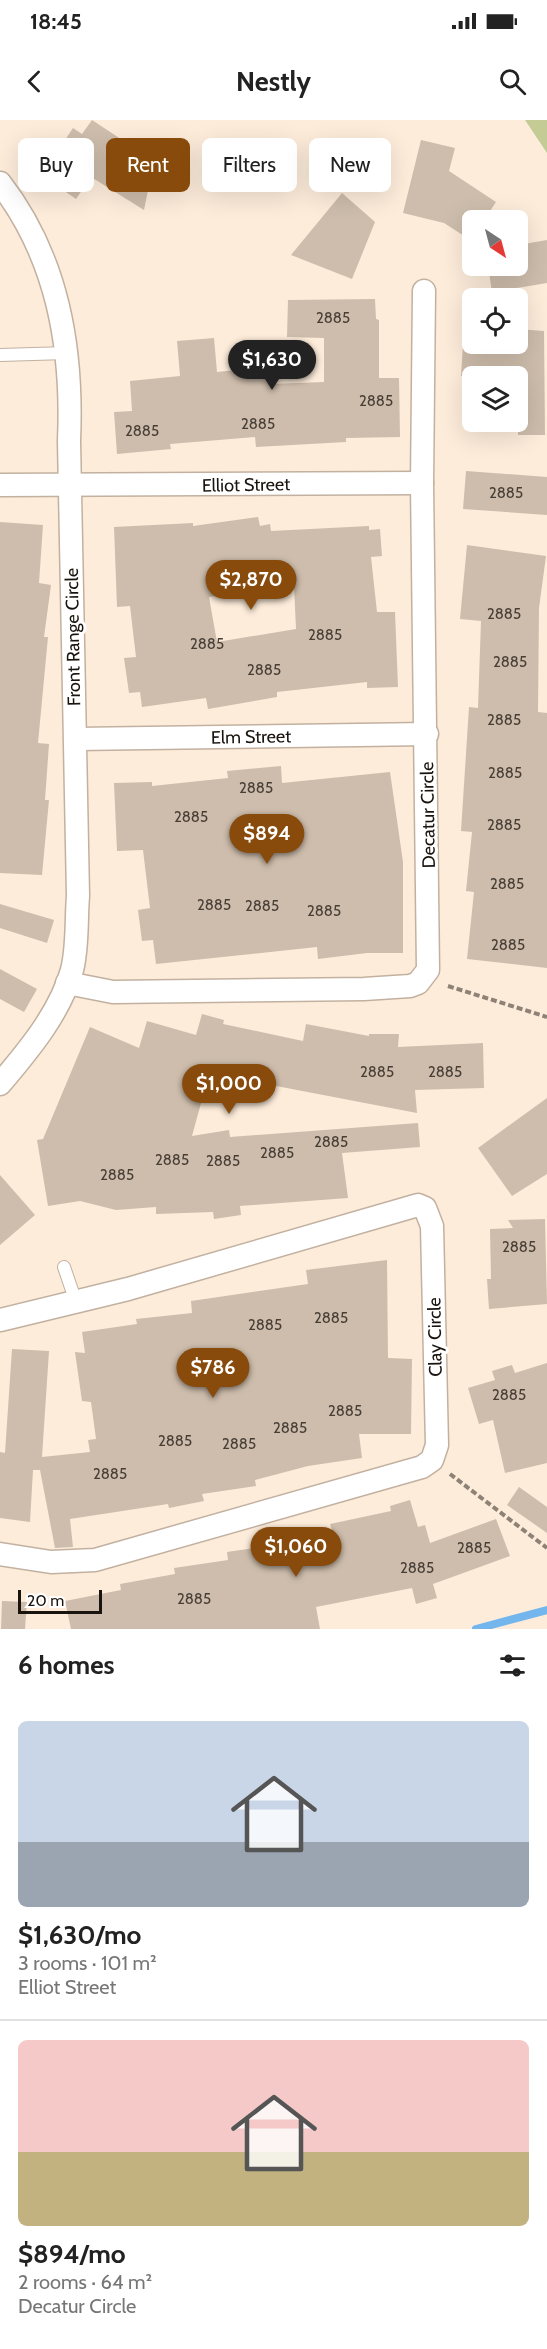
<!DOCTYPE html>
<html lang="en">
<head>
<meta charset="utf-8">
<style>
  :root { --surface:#fff; --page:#f2f2f2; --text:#222; --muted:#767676; --line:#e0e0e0; --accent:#884b0c }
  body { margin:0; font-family:Cabin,sans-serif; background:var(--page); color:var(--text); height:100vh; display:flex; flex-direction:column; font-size:22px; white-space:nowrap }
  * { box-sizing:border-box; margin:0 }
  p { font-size:20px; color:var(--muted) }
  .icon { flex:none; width:33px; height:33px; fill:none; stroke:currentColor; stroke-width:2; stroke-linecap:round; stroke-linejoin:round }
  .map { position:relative; height:1509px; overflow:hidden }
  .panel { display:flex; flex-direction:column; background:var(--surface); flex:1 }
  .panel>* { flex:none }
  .top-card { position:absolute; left:18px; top:18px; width:512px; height:54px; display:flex; gap:12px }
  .needle { width:39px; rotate:144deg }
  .buttons { position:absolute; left:462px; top:90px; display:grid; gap:12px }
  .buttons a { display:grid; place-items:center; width:66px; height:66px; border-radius:9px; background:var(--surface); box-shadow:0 6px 24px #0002; font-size:30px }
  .scale { position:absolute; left:18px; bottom:15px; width:84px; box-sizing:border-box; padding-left:6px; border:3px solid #1a140e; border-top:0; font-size:16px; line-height:21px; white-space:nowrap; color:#1a140e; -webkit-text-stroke:4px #fff; paint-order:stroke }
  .price { position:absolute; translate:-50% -51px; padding:0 14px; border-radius:21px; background:var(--accent); color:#fff; font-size:20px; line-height:39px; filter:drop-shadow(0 2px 3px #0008) }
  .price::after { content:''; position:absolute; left:50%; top:36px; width:18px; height:14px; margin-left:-9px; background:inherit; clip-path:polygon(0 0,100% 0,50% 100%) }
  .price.selected { background:#222; color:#fff }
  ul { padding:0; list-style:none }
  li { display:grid; align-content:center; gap:12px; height:318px; padding:0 18px }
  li+li { border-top:2px solid var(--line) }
  li span { display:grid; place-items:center; height:186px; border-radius:9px; color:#555 }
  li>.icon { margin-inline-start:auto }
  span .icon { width:108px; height:108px; fill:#fffc; stroke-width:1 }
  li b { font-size:26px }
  h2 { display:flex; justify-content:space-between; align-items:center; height:72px; padding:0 18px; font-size:26px }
  .pill { padding:0 21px; border-radius:9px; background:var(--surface); box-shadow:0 6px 24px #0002; font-size:21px; line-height:54px }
  .pill.selected { background:var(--accent); color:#fff }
  .status { display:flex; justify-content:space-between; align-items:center; height:42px; padding:0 30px; background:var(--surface); direction:ltr }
  .status svg { height:16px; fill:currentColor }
  header { display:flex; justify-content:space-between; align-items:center; height:78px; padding:0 18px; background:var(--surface); font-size:27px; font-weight:700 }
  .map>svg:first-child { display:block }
</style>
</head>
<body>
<div class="status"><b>18:45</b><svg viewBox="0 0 49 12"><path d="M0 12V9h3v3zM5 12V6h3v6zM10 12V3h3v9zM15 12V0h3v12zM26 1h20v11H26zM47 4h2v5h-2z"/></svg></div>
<header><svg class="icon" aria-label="back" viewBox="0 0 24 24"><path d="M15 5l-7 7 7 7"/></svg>Nestly<svg class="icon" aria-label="search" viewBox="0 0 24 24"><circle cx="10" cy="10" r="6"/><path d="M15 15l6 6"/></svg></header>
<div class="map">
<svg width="547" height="1509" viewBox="0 0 547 1509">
  <rect width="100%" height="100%" fill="#fdecda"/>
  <polygon fill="#c5cb94" points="525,0 547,0 547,33"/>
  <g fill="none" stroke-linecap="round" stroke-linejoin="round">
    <polyline stroke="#73b5ed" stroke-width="8" points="476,1509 547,1490"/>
  </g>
  <g fill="#cebdac" fill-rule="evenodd">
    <polygon points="92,0 154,41 144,90 91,57 76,79 50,61 62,42 55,35 73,8 82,14"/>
    <polygon points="421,20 455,28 449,51 496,82 484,100 472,100 472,121 444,103 403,93"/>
    <polygon points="342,73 375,102 352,159 291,135"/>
    <polygon points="547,120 547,163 492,172 488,146 518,146 518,125"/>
    <polygon points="375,179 376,199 379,200 379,258 399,258 400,317 346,318 346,322 256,327 255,317 170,324 171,329 117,334 114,292 132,291 130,261 180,256 177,221 214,218 217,252 267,247 269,264 324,262 324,218 287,217 288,180"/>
    <polygon points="518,209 544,211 545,315 518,315 518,256 461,256 463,224 518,224"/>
    <polygon points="466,351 547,357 547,395 463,389"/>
    <path d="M 258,397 L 260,406 L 270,404 L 271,411 L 369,406 L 369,410 L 380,409 L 382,436 L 371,437 L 377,492 L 395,492 L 398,567 L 367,568 L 367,562 L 277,572 L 277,577 L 208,589 L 206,578 L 142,587 L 140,572 L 129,573 L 124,538 L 136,537 L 130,486 L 117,487 L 114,407 L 193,403 L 193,406 ZM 294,466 L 296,509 L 217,522 L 209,477 Z"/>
    <polygon points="0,402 43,405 39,463 51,465 44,517 48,517 38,623 49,624 45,680 49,680 42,755 0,753"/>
    <polygon points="467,425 546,436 539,488 538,592 547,593 547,848 467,839 474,772 466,771 472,712 461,711 469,587 478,588 481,501 460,499"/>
    <polygon points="281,646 282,663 390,652 403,742 403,833 367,833 318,839 317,827 156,844 153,820 142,821 138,790 150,788 143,730 117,731 114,663 152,662 152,666 228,658 227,651"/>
    <polygon points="0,784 54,800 47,823 0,808"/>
    <polygon points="0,849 37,869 24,892 0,879"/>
    <polygon points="202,894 224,900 223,904 303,921 306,904 369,916 369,914 399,914 398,927 483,923 484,968 415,970 417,993 271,965 269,977 206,965 192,1016 229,1010 230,1017 418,1003 420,1027 342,1033 348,1078 240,1086 241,1095 214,1099 213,1092 156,1094 156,1087 116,1090 80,1081 48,1086 37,1020 43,1019 90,907 139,928 147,901 196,915"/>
    <polygon points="547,978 547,1054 512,1076 478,1028"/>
    <polygon points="0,1055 35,1095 0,1125"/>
    <polygon points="545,1099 547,1184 489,1189 487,1159 491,1159 490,1109 513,1108 508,1100"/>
    <polygon points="387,1140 388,1238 412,1239 411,1314 359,1314 362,1338 308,1346 255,1360 256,1366 202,1374 204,1381 169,1388 168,1384 70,1399 73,1427 55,1428 40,1350 33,1350 30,1402 0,1398 0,1332 5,1333 12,1229 49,1231 42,1337 90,1332 88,1320 96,1319 91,1282 82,1281 75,1232 85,1233 82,1212 137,1204 136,1199 192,1193 191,1181 308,1164 306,1150"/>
    <polygon points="547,1243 547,1343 505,1353 493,1300 479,1304 468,1268 495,1260 492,1251 512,1245 515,1253"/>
    <polygon points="519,1367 547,1387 547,1413 507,1385"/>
    <polygon points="410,1380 418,1407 425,1405 430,1423 496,1399 510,1436 433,1464 437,1478 416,1484 412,1468 316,1487 320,1509 71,1509 65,1481 121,1470 120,1464 175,1454 174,1448 228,1440 227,1432 281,1424 281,1420 332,1411 330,1404 391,1391 390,1386"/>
    <polygon points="2,1481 27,1482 25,1509 1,1509"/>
  </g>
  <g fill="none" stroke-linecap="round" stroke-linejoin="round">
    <g stroke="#c2b1a0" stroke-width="14">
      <g id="service">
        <polyline points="0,235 67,233"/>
        <polyline points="64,1147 76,1182"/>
      </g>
    </g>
    <g stroke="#c2b1a0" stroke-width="25">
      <g id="minor">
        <path d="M 0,63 C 58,138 73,228 69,321 L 78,776 C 76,799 78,827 72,850 C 60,893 28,931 0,964"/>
        <polyline points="0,365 422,363"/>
        <polyline points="76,619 427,614"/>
        <polyline points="67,863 113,872 364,869 410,866 418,863 428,850 422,363 424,171"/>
        <polyline points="0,1200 128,1169 418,1085 425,1088 432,1106 437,1325 432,1340 422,1347 95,1440 51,1442 0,1434"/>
      </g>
    </g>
    <g stroke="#8e8276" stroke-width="4" stroke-dasharray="6 3" stroke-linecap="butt">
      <polyline points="448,866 547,897"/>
      <polyline points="450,1354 547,1428"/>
    </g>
    <use href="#service" stroke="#fff" stroke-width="12"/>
    <use href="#minor" stroke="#fff" stroke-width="22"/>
  </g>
  <g text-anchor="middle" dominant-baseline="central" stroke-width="6" stroke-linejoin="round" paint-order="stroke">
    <g font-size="15" fill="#473e36">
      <text x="333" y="198">2885</text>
      <text x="376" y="281">2885</text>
      <text x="258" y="304">2885</text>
      <text x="142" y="311">2885</text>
      <text x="506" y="373">2885</text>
      <text x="504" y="494">2885</text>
      <text x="325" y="515">2885</text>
      <text x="207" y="524">2885</text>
      <text x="510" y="542">2885</text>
      <text x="264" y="550">2885</text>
      <text x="504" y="600">2885</text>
      <text x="505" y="653">2885</text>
      <text x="256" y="668">2885</text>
      <text x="191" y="697">2885</text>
      <text x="504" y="705">2885</text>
      <text x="507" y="764">2885</text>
      <text x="214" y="785">2885</text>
      <text x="262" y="786">2885</text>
      <text x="324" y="791">2885</text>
      <text x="508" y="825">2885</text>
      <text x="377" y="952">2885</text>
      <text x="445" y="952">2885</text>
      <text x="331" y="1022">2885</text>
      <text x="277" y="1033">2885</text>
      <text x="172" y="1040">2885</text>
      <text x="223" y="1041">2885</text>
      <text x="117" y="1055">2885</text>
      <text x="519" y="1127">2885</text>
      <text x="331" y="1198">2885</text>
      <text x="265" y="1205">2885</text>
      <text x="509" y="1275">2885</text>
      <text x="345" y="1291">2885</text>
      <text x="290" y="1308">2885</text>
      <text x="175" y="1321">2885</text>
      <text x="239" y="1324">2885</text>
      <text x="110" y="1354">2885</text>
      <text x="474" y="1428">2885</text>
      <text x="417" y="1448">2885</text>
      <text x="194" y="1479">2885</text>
    </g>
    <g font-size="18" fill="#1a140e" stroke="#fff">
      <text transform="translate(246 365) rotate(-1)">Elliot Street</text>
      <text transform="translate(73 517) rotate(-91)">Front Range Circle</text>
      <text transform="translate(251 617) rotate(-1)">Elm Street</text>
      <text transform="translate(428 695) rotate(-91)">Decatur Circle</text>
      <text transform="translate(435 1217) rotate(-91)">Clay Circle</text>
    </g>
  </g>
</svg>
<div class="buttons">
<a><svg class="needle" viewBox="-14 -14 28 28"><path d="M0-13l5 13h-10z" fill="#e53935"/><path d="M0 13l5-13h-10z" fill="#767676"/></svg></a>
<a><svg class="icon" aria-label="locate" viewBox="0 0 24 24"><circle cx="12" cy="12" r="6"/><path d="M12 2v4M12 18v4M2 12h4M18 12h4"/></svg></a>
<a><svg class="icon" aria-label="layers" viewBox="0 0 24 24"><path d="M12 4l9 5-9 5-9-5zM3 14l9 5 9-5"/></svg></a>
</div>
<div class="scale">20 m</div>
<b class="price selected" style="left:272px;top:271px">$1,630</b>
<b class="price" style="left:251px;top:491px">$2,870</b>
<b class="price" style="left:267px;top:745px">$894</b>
<b class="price" style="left:229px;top:995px">$1,000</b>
<b class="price" style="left:213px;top:1279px">$786</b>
<b class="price" style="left:296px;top:1458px">$1,060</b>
<div class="top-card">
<a class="pill">Buy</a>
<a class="pill selected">Rent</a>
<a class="pill">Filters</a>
<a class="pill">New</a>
</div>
</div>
<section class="panel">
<h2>6 homes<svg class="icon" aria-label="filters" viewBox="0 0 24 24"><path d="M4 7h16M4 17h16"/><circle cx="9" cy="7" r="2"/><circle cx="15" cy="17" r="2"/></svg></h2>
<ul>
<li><span style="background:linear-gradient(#c9d6e8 65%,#9aa5b1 0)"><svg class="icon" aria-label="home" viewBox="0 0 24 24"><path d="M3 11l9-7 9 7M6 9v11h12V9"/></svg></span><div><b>$1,630/mo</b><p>3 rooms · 101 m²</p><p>Elliot Street</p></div></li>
<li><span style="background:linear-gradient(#f6c9c9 60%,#c2b280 0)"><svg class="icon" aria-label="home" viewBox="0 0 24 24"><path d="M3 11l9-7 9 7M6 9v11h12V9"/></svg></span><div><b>$894/mo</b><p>2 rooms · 64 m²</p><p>Decatur Circle</p></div></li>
</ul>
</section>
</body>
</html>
